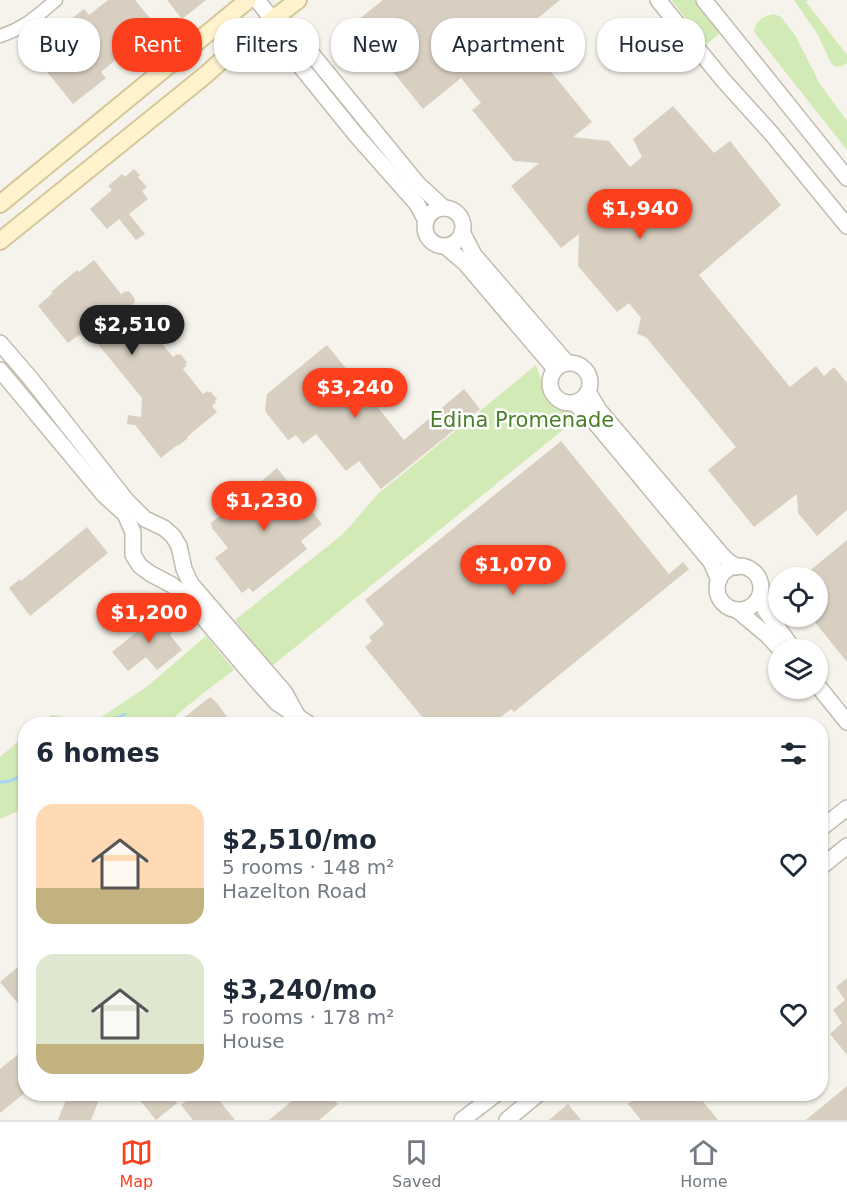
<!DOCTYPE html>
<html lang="en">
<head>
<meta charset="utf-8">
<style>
  :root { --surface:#fff; --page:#f6f6f7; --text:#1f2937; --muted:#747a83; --line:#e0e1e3; --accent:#fc3f1d }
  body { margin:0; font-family:"DejaVu Sans",sans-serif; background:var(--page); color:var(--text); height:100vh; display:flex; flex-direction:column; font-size:22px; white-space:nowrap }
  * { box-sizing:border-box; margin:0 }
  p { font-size:20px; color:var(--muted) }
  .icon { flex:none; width:33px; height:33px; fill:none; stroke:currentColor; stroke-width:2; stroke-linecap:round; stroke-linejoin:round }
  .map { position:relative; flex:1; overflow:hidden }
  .sheet { position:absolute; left:18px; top:717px; width:810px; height:384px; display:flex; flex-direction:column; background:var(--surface); border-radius:24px; box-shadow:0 2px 4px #0004 }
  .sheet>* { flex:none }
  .hud { position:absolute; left:18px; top:18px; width:812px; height:54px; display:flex; gap:12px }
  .tools { position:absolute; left:768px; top:567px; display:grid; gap:12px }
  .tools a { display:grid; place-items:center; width:60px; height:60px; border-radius:50%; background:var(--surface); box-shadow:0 2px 4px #0004; font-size:30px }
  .price { position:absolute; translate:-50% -51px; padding:0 14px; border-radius:21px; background:var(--accent); color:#fff; font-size:20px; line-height:39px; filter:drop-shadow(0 2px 3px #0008) }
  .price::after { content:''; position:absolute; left:50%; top:36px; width:18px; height:14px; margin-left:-9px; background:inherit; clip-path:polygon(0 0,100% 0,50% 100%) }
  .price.current { background:#222; color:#fff }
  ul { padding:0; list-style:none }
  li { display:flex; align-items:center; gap:18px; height:150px; padding:0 18px }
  li span { display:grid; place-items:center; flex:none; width:168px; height:120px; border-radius:18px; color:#555 }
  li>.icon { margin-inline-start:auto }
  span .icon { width:72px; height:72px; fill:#fffc; stroke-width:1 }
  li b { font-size:26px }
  h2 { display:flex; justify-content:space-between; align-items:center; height:72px; padding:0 18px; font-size:26px }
  .pill { padding:0 21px; border-radius:24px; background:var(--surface); box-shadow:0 2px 4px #0004; font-size:21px; line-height:54px }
  .pill.current { background:var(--accent); color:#fff }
  .tab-bar { display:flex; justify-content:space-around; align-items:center; height:84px; border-top:2px solid var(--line); background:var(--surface); font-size:16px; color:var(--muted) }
  .tab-bar a { display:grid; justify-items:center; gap:3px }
  .tab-bar .current { color:var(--accent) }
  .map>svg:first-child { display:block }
</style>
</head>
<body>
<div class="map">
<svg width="847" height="1120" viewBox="0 0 847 1120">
  <rect width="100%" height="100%" fill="#f6f3ec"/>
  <g fill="#d2eab5">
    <polygon points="671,0 699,0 713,20 719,34 707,44"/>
    <path d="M 794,0 L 808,0 L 806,2 L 847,55 L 847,63 C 841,67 836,69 831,63 L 818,35 Z"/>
    <path d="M 774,14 L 781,17 L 795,35 L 820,84 L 847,121 L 847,150 L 756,35 L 754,30 C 757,20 764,16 774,14 Z"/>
    <polygon points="536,365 544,387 558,406 580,416 272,666 235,620 343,534 379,493"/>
    <polygon points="206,636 234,670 202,694 166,724 40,724 52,715 94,722 148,686"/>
    <polygon points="25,736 25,808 0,819 0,757"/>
  </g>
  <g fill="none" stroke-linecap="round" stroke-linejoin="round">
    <g stroke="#a9d4f2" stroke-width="3">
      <polyline points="105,724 125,714"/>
      <path d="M 0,782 C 10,783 17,778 26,773"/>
    </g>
  </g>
  <g fill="#d8cfc1">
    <polygon points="108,0 135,0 163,34 125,64 119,57 101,72 106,78 73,104 35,57 67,32 62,26 84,9 89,15"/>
    <polygon points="167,0 206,0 182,19"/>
    <polygon points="383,0 560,0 516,36 536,59 539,57 592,122 573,137 609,141 630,167 642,157 633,139 673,106 714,153 730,141 781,205 699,275 790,387 816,366 824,376 834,367 847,383 847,510 817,536 798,513 797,494 754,527 708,470 736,447 646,337 637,334 641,318 629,303 617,312 578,266 579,234 561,248 511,186 539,163 514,161 472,110 481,103 461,78 423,109 354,23"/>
    <polygon points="134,169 140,175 138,177 147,187 142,191 148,199 129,214 145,234 136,240 119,219 107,229 90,209 112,190 108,186 122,174 125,177"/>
    <polygon points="94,260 121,294 126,291 127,292 129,291 135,299 134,300 135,302 131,306 173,357 177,354 179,355 180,354 187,362 185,364 187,365 183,369 203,394 207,391 208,393 210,391 217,399 215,401 216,402 212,406 217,412 187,437 188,438 178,446 177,445 161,458 135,425 127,424 128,415 141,417 142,398 92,337 79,335 68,343 38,306 53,293 51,292 77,270 79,272"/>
    <polygon points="327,345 404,440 464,389 480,409 381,489 359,461 346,471 316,434 303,444 296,435 288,440 265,411 267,394"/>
    <polygon points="561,441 669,574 683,562 689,569 514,712 511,709 492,724 428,724 365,647 372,641 369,637 384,624 365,600"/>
    <polygon points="277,468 322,524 301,541 307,549 253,592 249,588 242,593 215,558 228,548 212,528 211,523"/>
    <polygon points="87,527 108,553 30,616 9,588 20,579 21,581"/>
    <polygon points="847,540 847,662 810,616 818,616 818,578 801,578"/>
    <polygon points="159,609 169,620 164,624 172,633 170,635 182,650 157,670 146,657 128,671 112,652 149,622 146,619"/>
    <polygon points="210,697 217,703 232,724 176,724"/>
    <polygon points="26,960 26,1013 0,982"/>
    <polygon points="847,978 847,1055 830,1034 842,1023 833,1010 845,1000 836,987"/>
    <polygon points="26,1048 26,1092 0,1113 0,1069"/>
    <polygon points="847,1086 847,1120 806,1120"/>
    <polygon points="68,1094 92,1094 100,1097 91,1120 58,1120"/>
    <polygon points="135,1094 170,1094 177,1103 156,1120"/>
    <polygon points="195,1094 214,1094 235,1120 193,1120 181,1105"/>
    <polygon points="288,1094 329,1094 338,1104 319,1120 269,1120 293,1100"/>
    <polygon points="641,1094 697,1094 718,1120 641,1120 628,1104"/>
    <polygon points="568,1104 581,1120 549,1120"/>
  </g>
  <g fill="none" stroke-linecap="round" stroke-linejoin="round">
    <g stroke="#c2bbae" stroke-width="15">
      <path id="minor" d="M 0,36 C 25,28 37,16 56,0"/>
    </g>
    <g stroke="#c2bbae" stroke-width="18">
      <g id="tertiary">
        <polyline points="257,0 273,20 289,26 417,183 444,208"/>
        <polyline points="658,0 724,81 771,133 847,226"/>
        <polyline points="704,0 847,178"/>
        <polyline points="273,20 276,36 356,135 417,204 426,221"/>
        <circle cx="444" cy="227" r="19"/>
        <polyline points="462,232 474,255 567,363"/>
        <polyline points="445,246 465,263 555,369"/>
        <polyline points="0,343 31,379 126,500 145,519 164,528 173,536 179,546 184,569 191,584 285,693 297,715"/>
        <circle cx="570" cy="383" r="20"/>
        <polyline points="0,370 104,495 125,514 133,532 133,555 140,566 151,574 172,585 182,593 257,681 277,703 309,724"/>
        <polyline points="588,392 599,410 721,554 728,561 737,567"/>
        <polyline points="574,403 593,420 711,562 719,580"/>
        <circle cx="739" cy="588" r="22"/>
        <polyline points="760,595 765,610 794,650"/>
        <polyline points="737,610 767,635 781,650"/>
        <polyline points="818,686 847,722"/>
        <polyline points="820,829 847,808"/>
        <polyline points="820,868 847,846"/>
        <polyline points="462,1120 496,1094"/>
        <polyline points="507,1120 538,1094"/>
      </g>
    </g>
    <g stroke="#d6c79b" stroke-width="20">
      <g id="secondary">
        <polyline points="0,204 248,0"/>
        <polyline points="0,241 203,77 245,40 298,0"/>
      </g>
    </g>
    <use href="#minor" stroke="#fff" stroke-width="12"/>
    <use href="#tertiary" stroke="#fff" stroke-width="15"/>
    <use href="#secondary" stroke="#fff3cd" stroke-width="16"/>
  </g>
  <g text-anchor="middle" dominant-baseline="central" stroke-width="5" stroke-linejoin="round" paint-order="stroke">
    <g font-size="21" fill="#4a7f2a" stroke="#fff">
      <text x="522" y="420">Edina Promenade</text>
    </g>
  </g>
</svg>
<div class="tools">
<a><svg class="icon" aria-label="locate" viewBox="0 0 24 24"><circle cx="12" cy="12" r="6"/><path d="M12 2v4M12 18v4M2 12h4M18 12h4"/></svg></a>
<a><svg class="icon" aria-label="layers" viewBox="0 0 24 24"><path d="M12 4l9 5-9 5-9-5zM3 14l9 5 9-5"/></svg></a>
</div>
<b class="price" style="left:640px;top:240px">$1,940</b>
<b class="price current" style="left:132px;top:356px">$2,510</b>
<b class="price" style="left:355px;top:419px">$3,240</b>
<b class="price" style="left:264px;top:532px">$1,230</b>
<b class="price" style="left:513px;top:596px">$1,070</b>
<b class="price" style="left:149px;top:644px">$1,200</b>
<div class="hud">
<a class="pill">Buy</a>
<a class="pill current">Rent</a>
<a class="pill">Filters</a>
<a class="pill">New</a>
<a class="pill">Apartment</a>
<a class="pill">House</a>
</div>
<section class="sheet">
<h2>6 homes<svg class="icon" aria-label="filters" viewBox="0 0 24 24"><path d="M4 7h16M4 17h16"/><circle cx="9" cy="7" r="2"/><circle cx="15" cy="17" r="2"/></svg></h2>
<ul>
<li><span style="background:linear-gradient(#ffd9b3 70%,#c2b280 0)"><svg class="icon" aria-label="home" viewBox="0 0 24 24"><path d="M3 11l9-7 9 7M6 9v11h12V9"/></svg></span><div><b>$2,510/mo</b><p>5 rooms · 148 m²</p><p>Hazelton Road</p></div><svg class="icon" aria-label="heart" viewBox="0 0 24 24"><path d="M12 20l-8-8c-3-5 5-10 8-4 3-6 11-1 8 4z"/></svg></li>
<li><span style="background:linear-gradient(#dfe7d0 75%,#c2b280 0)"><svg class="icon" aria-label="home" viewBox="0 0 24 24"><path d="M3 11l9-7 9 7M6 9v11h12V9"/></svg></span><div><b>$3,240/mo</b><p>5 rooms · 178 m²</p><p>House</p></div><svg class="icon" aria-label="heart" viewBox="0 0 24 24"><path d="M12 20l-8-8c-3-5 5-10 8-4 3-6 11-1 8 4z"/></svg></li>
</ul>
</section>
</div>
<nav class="tab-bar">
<a class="current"><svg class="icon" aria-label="map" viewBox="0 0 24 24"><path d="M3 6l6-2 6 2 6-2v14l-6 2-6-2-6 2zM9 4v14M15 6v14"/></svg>Map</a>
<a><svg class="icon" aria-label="saved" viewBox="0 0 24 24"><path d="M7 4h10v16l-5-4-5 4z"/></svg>Saved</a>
<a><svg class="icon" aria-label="home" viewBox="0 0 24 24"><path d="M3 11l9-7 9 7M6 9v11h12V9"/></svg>Home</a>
</nav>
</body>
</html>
